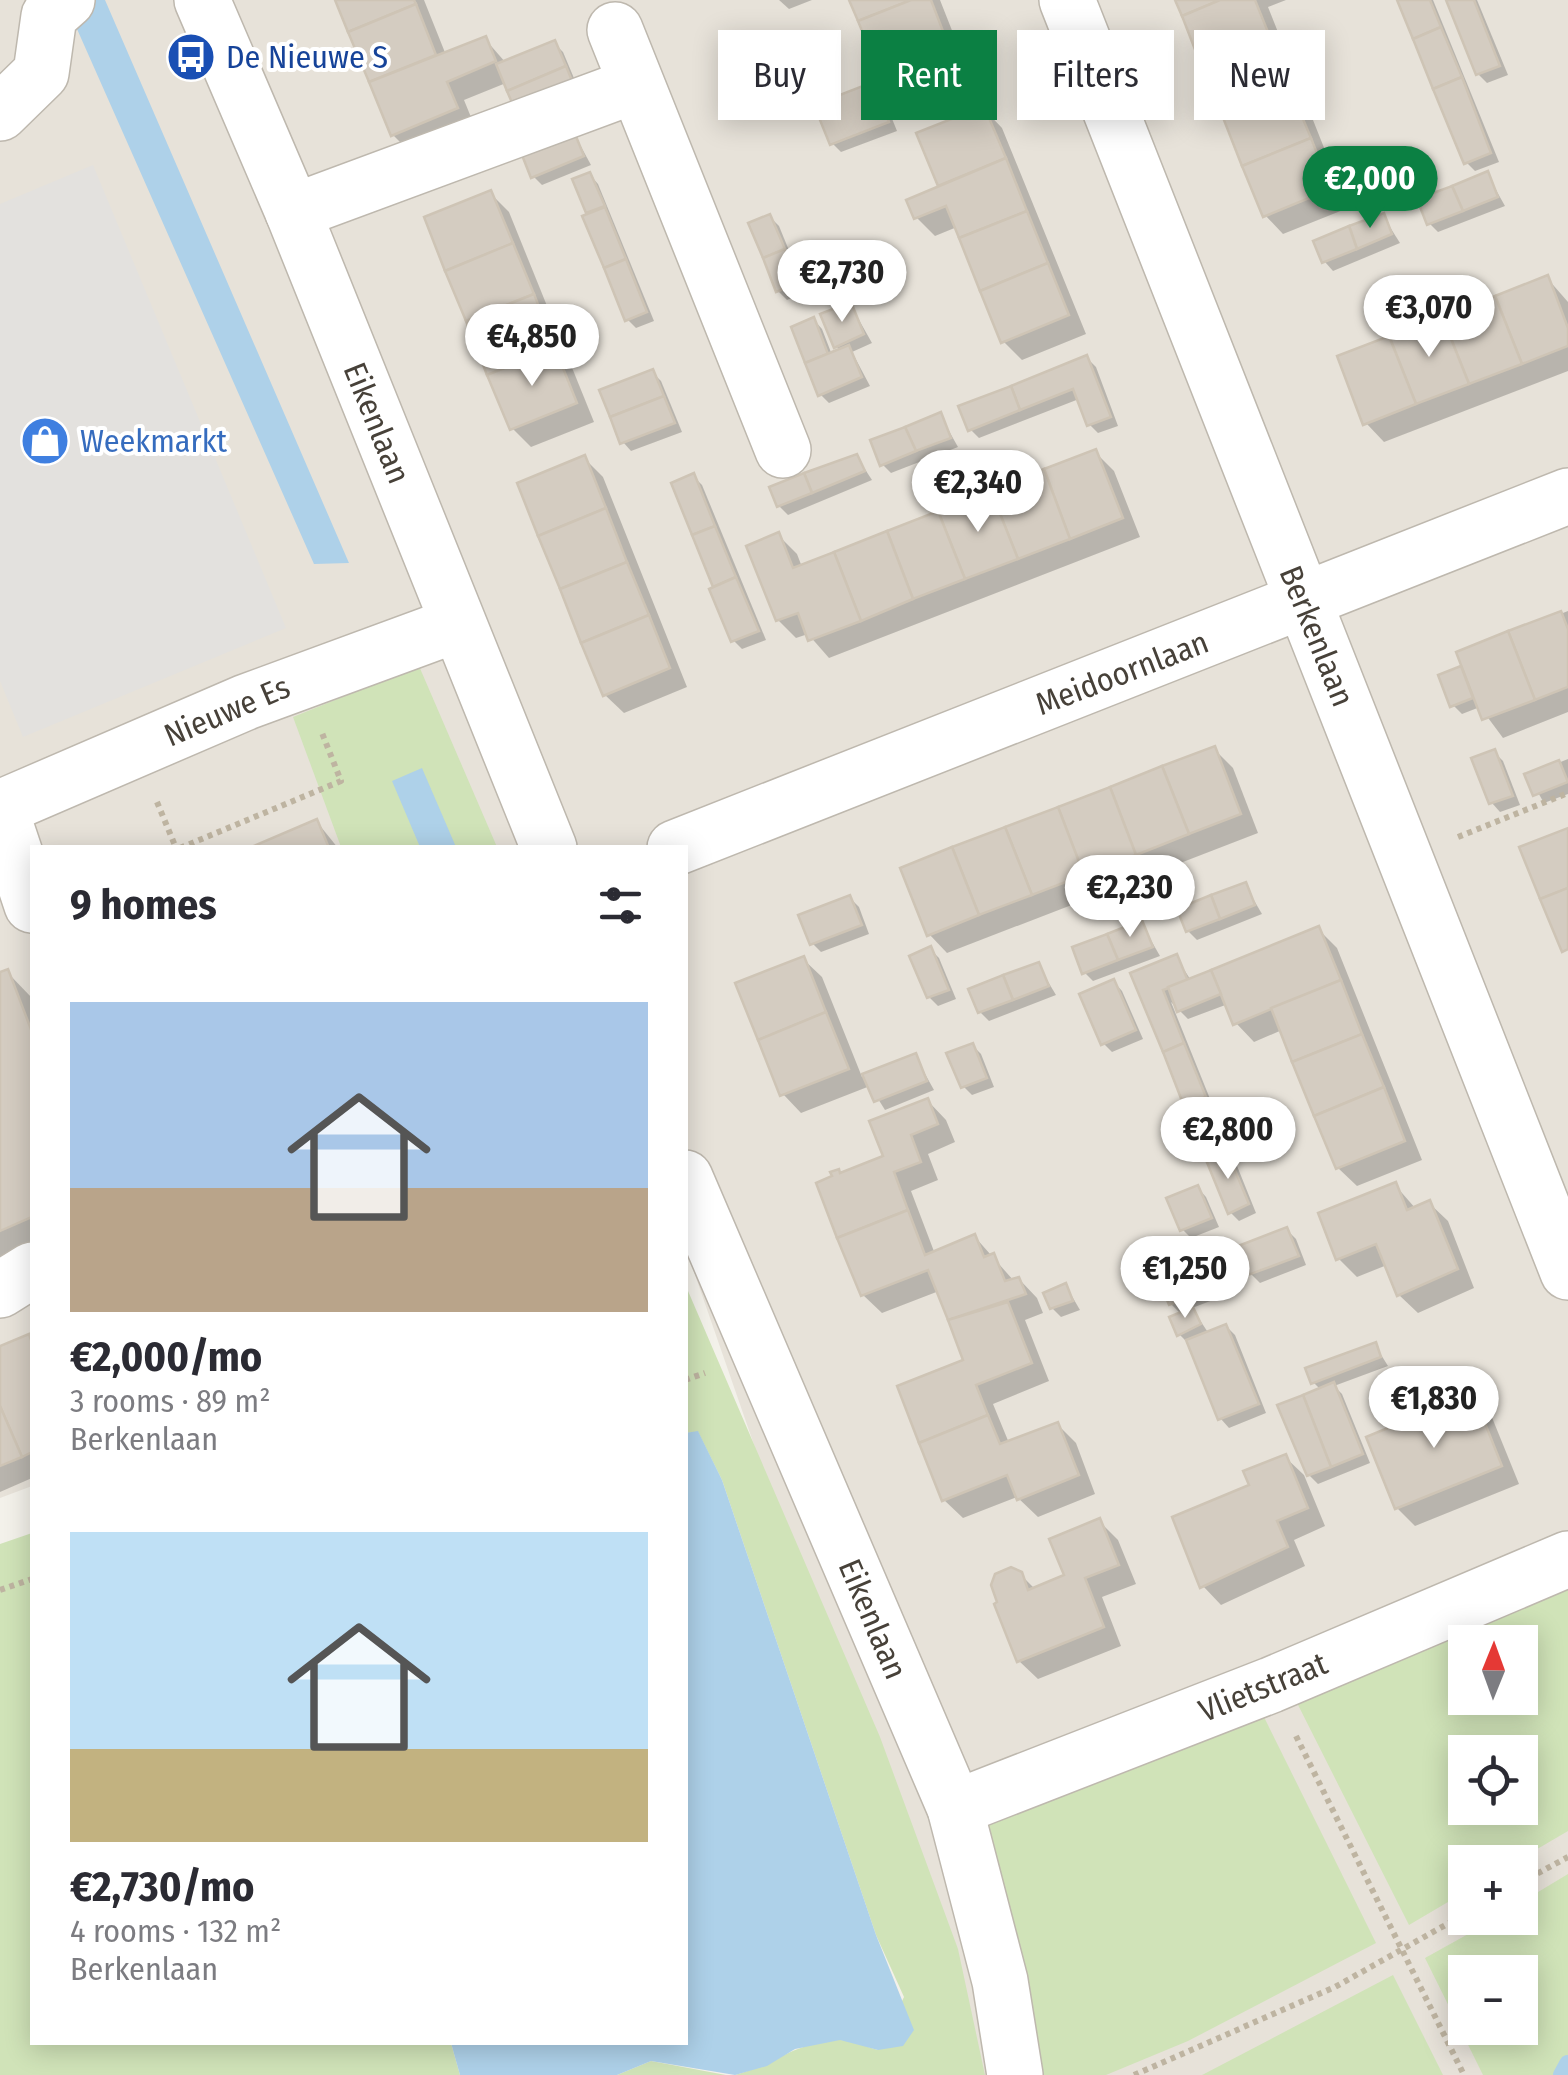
<!DOCTYPE html>
<html lang="en">
<head>
<meta charset="utf-8">
<style>
  :root { --surface:#fff; --page:#f7f7f7; --text:#2b2b33; --muted:#7c7c81; --accent:#0b8043 }
  body { margin:0; font-family:"Fira Sans Condensed",sans-serif; background:var(--page); color:var(--text); height:100vh; display:flex; flex-direction:column; font-size:38px; white-space:nowrap }
  * { box-sizing:border-box; margin:0 }
  p { font-size:32px; color:var(--muted) }
  .icon { flex:none; width:55px; height:55px; fill:none; stroke:currentColor; stroke-width:2; stroke-linecap:round; stroke-linejoin:round }
  .map { position:relative; flex:1; overflow:hidden }
  .side { position:absolute; left:30px; top:845px; width:658px; height:1200px; display:flex; flex-direction:column; background:var(--surface); border-radius:0px; box-shadow:0 5px 25px #0003 }
  .side>* { flex:none }
  .hud { position:absolute; left:718px; top:30px; width:700px; height:90px; display:flex; gap:20px }
  .needle { width:65px; rotate:1deg }
  .controls { position:absolute; left:1448px; top:1625px; display:grid; gap:20px }
  .controls a { display:grid; place-items:center; width:90px; height:90px; border-radius:0px; background:var(--surface); box-shadow:0 5px 25px #0003; font-size:50px }
  .price { position:absolute; translate:-50% -85px; padding:0 22px; border-radius:35px; background:#fff; color:#222; font-size:32px; line-height:65px; filter:drop-shadow(0 2px 5px #0008) }
  .price::after { content:''; position:absolute; left:50%; top:60px; width:30px; height:22px; margin-left:-15px; background:inherit; clip-path:polygon(0 0,100% 0,50% 100%) }
  .price.current { background:var(--accent); color:#fff }
  ul { padding:0; list-style:none }
  li { display:grid; align-content:center; gap:20px; height:530px; padding:0 40px }
  li span { display:grid; place-items:center; height:310px; border-radius:0px; color:#555 }
  li>.icon { margin-inline-start:auto }
  span .icon { width:180px; height:180px; fill:#fffc; stroke-width:1 }
  li b { font-size:42px }
  h2 { display:flex; justify-content:space-between; align-items:center; height:120px; padding:0 40px; font-size:42px }
  .tag { padding:0 35px; border-radius:0px; background:var(--surface); box-shadow:0 5px 25px #0003; font-size:35px; line-height:90px }
  .tag.current { background:var(--accent); color:#fff }
  .map>svg:first-child { display:block }
</style>
</head>
<body>
<div class="map">
<svg width="1568" height="2075" viewBox="0 0 1568 2075">
  <rect width="100%" height="100%" fill="#f3f1ea"/>
  <path fill="#e7e2d9" fill-rule="evenodd" d="M 0,0 L 1568,0 L 1568,2075 L 973,2075 L 685,1246 L 685,848 L 32,848 L 32,1486 L 0,1498 ZM 1465,1642 L 1520,1642 L 1520,1698 L 1465,1698 ZM 1465,1752 L 1520,1752 L 1520,1808 L 1465,1808 ZM 1465,1862 L 1520,1862 L 1520,1918 L 1465,1918 ZM 1465,1972 L 1520,1972 L 1520,2028 L 1465,2028 Z"/>
  <g fill="#d0e3b8" fill-rule="evenodd">
    <polygon points="419,666 497,847 341,847 293,717"/>
    <path d="M 685,1284 L 880,1737 L 958,1949 L 985,2075 L 735,2075 C 770,2066 803,2039 840,2040 C 852,2040 867,2047 878,2050 L 904,1997 L 876,1935 L 722,1480 L 698,1432 L 685,1433 Z"/>
    <polygon points="32,1533 32,2042 451,2043 460,2075 0,2075 0,1544"/>
    <path d="M 1568,1580 L 1568,1831 L 1515,1862 L 1465,1862 L 1465,1892 L 1409,1925 L 1292,1693 ZM 1465,1642 L 1520,1642 L 1520,1698 L 1465,1698 ZM 1465,1752 L 1520,1752 L 1520,1808 L 1465,1808 Z"/>
    <polygon points="1259,1707 1376,1943 1188,2041 1106,2075 1036,2075 966,1827"/>
    <path d="M 1568,1874 L 1568,2075 L 1483,2075 L 1425,1958 L 1497,1918 L 1520,1918 L 1520,1903 ZM 1465,1972 L 1520,1972 L 1520,2028 L 1465,2028 Z"/>
    <polygon points="1393,1975 1443,2075 1202,2075 1204,2074"/>
    <polygon points="651,2061 726,2075 617,2075"/>
  </g>
  <polygon fill="#e3e1de" points="93,165 286,628 23,737 0,681 0,204"/>
  <g fill="#aed1e9">
    <polygon points="48,0 105,0 349,563 314,564 77,29"/>
    <polygon points="422,768 456,847 420,847 392,781"/>
    <polygon points="698,1431 722,1480 876,1935 914,2030 903,2046 878,2050 840,2040 795,2049 767,2066 735,2075 651,2061 617,2075 460,2075 451,2043 685,2042 685,1433"/>
  </g>
  <g fill="#0003">
    <polygon points="338,0 424,0 446,55 485,39 506,63 554,43 563,52 584,102 506,83 464,100 475,127 411,153 393,135"/>
    <polygon points="779,0 812,0 789,9"/>
    <polygon points="852,0 940,0 968,71 925,88 926,92 903,97 884,79"/>
    <polygon points="1178,0 1286,0 1268,7 1348,208 1283,234 1265,215"/>
    <polygon points="1400,0 1433,0 1499,162 1475,171 1466,162"/>
    <polygon points="1448,0 1477,0 1508,75 1487,83 1478,74"/>
    <polygon points="873,85 882,94 897,131 841,152 832,143"/>
    <polygon points="984,109 1002,128 1086,334 1022,360 1003,341 957,227 935,236 916,217 941,187 919,134"/>
    <polygon points="573,132 591,165 542,185 533,176"/>
    <polygon points="1487,174 1505,206 1438,232 1429,223"/>
    <polygon points="590,175 598,184 654,321 636,328 627,319 575,180"/>
    <polygon points="490,193 509,212 594,422 531,447 512,428"/>
    <polygon points="1383,216 1400,243 1333,271 1325,262"/>
    <polygon points="770,217 779,226 806,292 787,300 778,291"/>
    <polygon points="1547,278 1568,302 1568,371 1384,442 1366,423"/>
    <polygon points="850,304 872,343 852,352 870,386 829,403 820,394 814,320 822,329 832,355 841,351 836,346"/>
    <polygon points="1087,358 1096,367 1118,426 1098,433 1089,424 1079,399 979,438 970,429"/>
    <polygon points="652,372 661,381 682,432 631,451 623,442"/>
    <polygon points="940,415 958,447 891,473 882,464"/>
    <polygon points="1095,452 1114,471 1140,537 829,658 808,634 796,638 778,620 778,535 797,554 802,567"/>
    <polygon points="857,457 872,480 788,515 779,506"/>
    <polygon points="584,458 603,477 687,687 624,713 605,695"/>
    <polygon points="693,476 702,485 766,640 742,649 733,640 674,484"/>
    <polygon points="1568,611 1568,712 1503,738 1480,707 1462,714 1453,705 1460,669 1468,678 1459,654"/>
    <polygon points="1214,749 1233,768 1258,833 947,953 929,934"/>
    <polygon points="1494,752 1503,761 1520,805 1500,812 1492,803"/>
    <polygon points="1568,759 1568,794 1544,803 1528,775"/>
    <polygon points="317,822 338,848 255,848"/>
    <polygon points="1245,885 1262,914 1197,940 1188,931"/>
    <polygon points="850,898 859,907 869,934 821,952 812,943"/>
    <polygon points="1141,923 1160,956 1093,981 1084,972"/>
    <polygon points="1318,929 1337,948 1422,1160 1357,1186 1338,1168 1282,1030 1254,1042 1236,1023 1228,1004 1188,1019 1171,1002 1256,1213 1239,1221 1230,1212 1134,974 1176,957 1192,982"/>
    <polygon points="930,949 939,958 956,999 938,1006 929,997"/>
    <polygon points="803,959 822,977 862,1077 915,1056 934,1090 885,1110 870,1086 801,1113 783,1094"/>
    <polygon points="1038,965 1056,995 989,1021 980,1012"/>
    <polygon points="7,972 32,998 32,1280 0,1294 0,975"/>
    <polygon points="1114,982 1122,991 1143,1039 1112,1052 1103,1043"/>
    <polygon points="972,1045 981,1054 994,1087 972,1095 963,1086"/>
    <polygon points="928,1101 946,1120 955,1142 928,1154 938,1180 911,1191 935,1254 975,1237 1014,1281 1019,1279 1037,1298 1043,1313 1025,1320 1049,1381 993,1404 1009,1443 1057,1424 1076,1443 1095,1494 1038,1517 1017,1497 963,1518 944,1500 966,1362 939,1291 882,1313 863,1295 842,1176 886,1157"/>
    <polygon points="1395,1185 1416,1209 1429,1203 1448,1221 1474,1288 1418,1313 1399,1295 1387,1265 1357,1277 1338,1258"/>
    <polygon points="1198,1188 1206,1197 1219,1227 1191,1238 1182,1229"/>
    <polygon points="1287,1230 1296,1239 1306,1265 1260,1283 1251,1274 1241,1247"/>
    <polygon points="1189,1259 1213,1300 1192,1308 1209,1334 1226,1326 1235,1335 1266,1413 1229,1428 1221,1419 1188,1343 1179,1334 1182,1315 1171,1304"/>
    <polygon points="1066,1286 1080,1310 1061,1317 1052,1308"/>
    <polygon points="32,1335 32,1478 0,1492 0,1349"/>
    <polygon points="1375,1345 1388,1366 1334,1386 1342,1394 1370,1463 1318,1484 1309,1475 1321,1390 1313,1382"/>
    <polygon points="1472,1396 1491,1415 1519,1484 1415,1526 1397,1508"/>
    <polygon points="1285,1457 1304,1475 1325,1526 1294,1540 1305,1566 1221,1605 1203,1586 1252,1487"/>
    <polygon points="1099,1521 1118,1540 1136,1584 1102,1597 1121,1646 1038,1679 1019,1661 1020,1574 1035,1589 1067,1576"/>
  </g>
  <g fill="none" stroke-linecap="round" stroke-linejoin="round">
    <polyline stroke="#aed1e9" stroke-width="18" points="1562,2075 1568,2064"/>
  </g>
  <g fill="#d4ccc1" stroke="#cec4b5" stroke-width="2.5">
    <polygon points="335,0 414,0 416,4 348,32"/>
    <polygon points="849,0 911,0 858,21"/>
    <polygon points="911,0 931,0 951,52 908,69 910,73 882,80 858,21"/>
    <polygon points="1175,0 1220,0 1182,16"/>
    <polygon points="1220,0 1255,0 1270,37 1201,65 1182,16"/>
    <polygon points="1397,0 1430,0 1441,27 1413,39"/>
    <polygon points="1446,0 1474,0 1500,66 1476,75"/>
    <polygon points="416,4 436,55 369,82 348,32"/>
    <polygon points="1441,27 1462,77 1433,89 1413,39"/>
    <polygon points="486,36 496,61 447,82 458,108 391,136 369,82"/>
    <polygon points="1270,37 1290,88 1222,115 1201,65"/>
    <polygon points="555,40 566,66 507,91 496,64"/>
    <polygon points="566,66 577,93 518,117 507,91"/>
    <polygon points="1462,77 1491,153 1464,164 1433,89"/>
    <polygon points="873,82 889,122 830,145 814,105"/>
    <polygon points="1290,88 1311,138 1242,166 1222,115"/>
    <polygon points="984,106 1006,158 938,186 916,133"/>
    <polygon points="573,129 584,156 531,178 520,150"/>
    <polygon points="1311,138 1331,189 1263,217 1242,166"/>
    <polygon points="1006,158 1027,211 959,238 946,206 914,219 906,200"/>
    <polygon points="1488,171 1498,197 1463,211 1452,186"/>
    <polygon points="590,172 605,206 586,213 572,179"/>
    <polygon points="1452,186 1463,211 1427,225 1417,199"/>
    <polygon points="491,190 513,243 445,271 424,217"/>
    <polygon points="605,207 626,259 604,268 582,216"/>
    <polygon points="1027,211 1048,263 980,291 959,238"/>
    <polygon points="1384,213 1392,234 1357,249 1349,226"/>
    <polygon points="770,214 785,249 763,258 748,223"/>
    <polygon points="1349,226 1357,249 1322,263 1313,241"/>
    <polygon points="513,243 534,294 466,321 445,271"/>
    <polygon points="785,249 798,283 776,292 763,258"/>
    <polygon points="626,259 647,312 625,321 604,268"/>
    <polygon points="1048,263 1069,315 1001,343 980,291"/>
    <polygon points="1548,275 1568,328 1568,346 1522,364 1495,296"/>
    <polygon points="534,294 555,348 487,375 466,321"/>
    <polygon points="1495,296 1522,364 1469,384 1442,316"/>
    <polygon points="851,302 864,334 834,348 820,314"/>
    <polygon points="1442,316 1469,384 1416,404 1389,336"/>
    <polygon points="814,317 828,354 805,363 791,327"/>
    <polygon points="1389,336 1416,404 1363,425 1337,356"/>
    <polygon points="849,345 862,377 818,396 805,363"/>
    <polygon points="555,348 577,403 510,430 487,375"/>
    <polygon points="1087,355 1111,417 1087,426 1073,389 1020,410 1011,386"/>
    <polygon points="653,369 664,396 610,417 599,390"/>
    <polygon points="1011,386 1020,410 968,431 958,406"/>
    <polygon points="664,396 675,423 620,444 610,417"/>
    <polygon points="941,412 951,438 916,451 905,427"/>
    <polygon points="905,427 916,451 880,466 870,440"/>
    <polygon points="1096,449 1123,518 1070,539 1044,469"/>
    <polygon points="857,454 865,471 812,493 804,473"/>
    <polygon points="585,455 606,508 538,536 517,483"/>
    <polygon points="1044,469 1070,539 1018,559 991,491"/>
    <polygon points="694,473 715,526 692,535 671,483"/>
    <polygon points="804,473 812,493 777,507 769,487"/>
    <polygon points="991,491 1018,559 965,579 938,511"/>
    <polygon points="606,508 627,562 560,589 538,536"/>
    <polygon points="938,511 965,579 913,599 887,531"/>
    <polygon points="715,526 736,577 713,587 692,535"/>
    <polygon points="887,531 913,599 861,621 834,552"/>
    <polygon points="779,532 793,568 834,552 861,621 808,641 798,613 776,621 746,546"/>
    <polygon points="627,562 649,615 581,643 560,589"/>
    <polygon points="736,577 759,631 731,642 709,589"/>
    <polygon points="1561,611 1568,629 1568,687 1535,700 1508,631"/>
    <polygon points="649,615 670,668 603,696 581,643"/>
    <polygon points="1508,631 1535,700 1482,720 1456,652"/>
    <polygon points="1461,666 1473,698 1450,707 1438,675"/>
    <polygon points="1215,746 1241,814 1189,834 1162,766"/>
    <polygon points="1495,749 1513,796 1489,804 1471,758"/>
    <polygon points="1559,760 1568,782 1533,796 1524,774"/>
    <polygon points="1162,766 1189,834 1136,855 1110,787"/>
    <polygon points="1110,787 1136,855 1084,875 1058,807"/>
    <polygon points="1058,807 1084,875 1032,895 1005,827"/>
    <polygon points="317,819 329,848 249,848"/>
    <polygon points="1005,827 1032,895 979,915 952,847"/>
    <polygon points="1568,828 1568,888 1540,899 1519,847"/>
    <polygon points="952,847 979,915 927,936 900,868"/>
    <polygon points="1246,882 1255,905 1220,919 1211,895"/>
    <polygon points="1568,888 1568,949 1562,952 1540,899"/>
    <polygon points="850,895 862,925 810,945 798,915"/>
    <polygon points="1211,895 1220,919 1186,932 1177,909"/>
    <polygon points="1142,920 1153,947 1118,960 1107,934"/>
    <polygon points="1319,926 1341,980 1233,1025 1211,970"/>
    <polygon points="1107,934 1118,960 1082,974 1072,947"/>
    <polygon points="931,946 949,990 927,998 909,956"/>
    <polygon points="1177,954 1188,981 1163,990 1184,1043 1163,1052 1130,973"/>
    <polygon points="804,956 826,1012 758,1040 735,983"/>
    <polygon points="1039,962 1049,986 1013,1000 1003,975"/>
    <polygon points="8,969 32,1032 32,1217 0,1231 0,972"/>
    <polygon points="1211,970 1221,994 1177,1012 1168,987"/>
    <polygon points="1003,975 1013,1000 978,1013 968,989"/>
    <polygon points="1114,979 1136,1030 1101,1045 1079,994"/>
    <polygon points="1341,980 1362,1034 1292,1062 1271,1008"/>
    <polygon points="826,1012 849,1069 780,1096 758,1040"/>
    <polygon points="1362,1034 1384,1087 1314,1116 1292,1062"/>
    <polygon points="973,1043 987,1078 961,1088 946,1053"/>
    <polygon points="1184,1043 1206,1097 1184,1106 1163,1052"/>
    <polygon points="916,1053 927,1081 874,1102 862,1074"/>
    <polygon points="1384,1087 1405,1141 1336,1169 1314,1116"/>
    <polygon points="1206,1097 1227,1151 1206,1160 1184,1106"/>
    <polygon points="928,1098 938,1124 911,1135 921,1162 894,1172 908,1210 837,1238 816,1183 832,1176 830,1172 839,1169 840,1173 883,1156 869,1121"/>
    <polygon points="1227,1151 1249,1204 1228,1214 1206,1160"/>
    <polygon points="1396,1182 1407,1210 1430,1200 1458,1269 1397,1296 1376,1244 1336,1260 1318,1213"/>
    <polygon points="1198,1185 1212,1218 1180,1231 1166,1198"/>
    <polygon points="908,1210 925,1255 975,1234 984,1257 994,1253 1005,1281 1019,1277 1026,1294 948,1320 928,1270 861,1296 837,1238"/>
    <polygon points="1287,1227 1299,1256 1248,1275 1238,1246"/>
    <polygon points="1189,1256 1206,1291 1169,1305 1155,1270"/>
    <polygon points="1066,1283 1073,1301 1050,1309 1043,1293"/>
    <polygon points="1008,1302 1032,1363 976,1385 988,1415 919,1443 897,1386 963,1360 948,1320"/>
    <polygon points="1193,1307 1201,1324 1177,1336 1169,1317"/>
    <polygon points="1226,1324 1259,1404 1218,1420 1186,1340"/>
    <polygon points="29,1334 32,1343 32,1452 22,1457 0,1406 0,1346"/>
    <polygon points="1376,1342 1381,1357 1311,1384 1305,1368"/>
    <polygon points="1334,1382 1363,1454 1331,1467 1303,1395"/>
    <polygon points="1473,1393 1502,1466 1395,1509 1366,1437"/>
    <polygon points="1303,1395 1331,1467 1307,1476 1277,1405"/>
    <polygon points="0,1406 22,1457 0,1466"/>
    <polygon points="988,1415 1000,1444 1058,1422 1079,1475 1017,1500 1007,1475 942,1501 919,1443"/>
    <polygon points="1286,1454 1308,1508 1277,1521 1288,1547 1200,1588 1172,1517 1249,1485 1243,1471"/>
    <polygon points="1100,1518 1119,1565 1085,1578 1104,1627 1017,1662 994,1604 997,1602 991,1585 995,1574 1011,1567 1022,1572 1028,1590 1064,1575 1049,1539"/>
  </g>
  <g fill="none" stroke-linecap="round" stroke-linejoin="round">
    <g stroke="#beb8ae" stroke-width="58">
      <g id="minor">
        <polyline points="202,0 293,212 549,848"/>
        <polyline points="1067,0 1568,1272"/>
        <polyline points="615,30 783,450"/>
        <polyline points="0,113 41,73 49,16 67,0"/>
        <polyline points="293,212 636,85"/>
        <polyline points="0,808 246,702 458,624"/>
        <polyline points="0,809 32,905"/>
        <polyline points="675,848 1568,496"/>
        <polyline points="685,1178 955,1808 1000,1981 1015,2075"/>
        <polyline points="0,1290 32,1270"/>
        <polyline points="955,1808 1271,1685 1568,1559"/>
      </g>
    </g>
    <g stroke="#beb4a1" stroke-width="6" stroke-dasharray="5 5" stroke-linecap="butt">
      <polyline points="157,802 176,848"/>
      <polyline points="1458,837 1568,793"/>
      <polyline points="180,848 341,781 322,733"/>
      <polyline points="685,1380 705,1373"/>
      <polyline points="0,1590 32,1579"/>
      <polyline points="1296,1736 1464,2075"/>
      <polyline points="1520,1883 1568,1857"/>
      <polyline points="1134,2075 1335,1987 1465,1914"/>
    </g>
    <use href="#minor" stroke="#fff" stroke-width="55"/>
  </g>
  <defs>
    <g id="bus-disc" transform="scale(2.5)"><circle r="9.5" fill="#1a4fb4" stroke="#fff"/><path d="M-5-6H5V4H4V6H2V4H-2V6H-4V4H-5ZM-3.5-4V0h7V-4ZM-3.5 1.2v1.5H-2V1.2ZM2 1.2v1.5H3.5V1.2Z" fill="#fff"/></g>
    <g id="shop-disc" transform="scale(2.5)"><circle r="9.5" fill="#3f7fe0" stroke="#fff"/><path d="M-5-2.5h2.3a2.7 3.5 0 0 1 5.4 0H5L5.5 6h-11ZM-1.5-2.5h3a1.5 2.3 0 0 0-3 0Z" fill="#fff"/></g>
  </defs>
  <g fill-rule="evenodd">
    <use href="#bus-disc" x="191" y="57"/>
    <use href="#shop-disc" x="45" y="441"/>
  </g>
  <g text-anchor="middle" dominant-baseline="central" stroke-width="8" stroke-linejoin="round" paint-order="stroke">
    <g font-size="32" fill="#164399" stroke="#fff" text-anchor="start">
      <text x="226" y="57">De Nieuwe S</text>
    </g>
    <g font-size="32" fill="#474139" stroke="#fff">
      <text transform="translate(377 423) rotate(68)">Eikenlaan</text>
      <text transform="translate(1317 636) rotate(68)">Berkenlaan</text>
      <text transform="translate(1122 673) rotate(-21)">Meidoornlaan</text>
      <text transform="translate(227 711) rotate(-23)">Nieuwe Es</text>
      <text transform="translate(873 1619) rotate(67)">Eikenlaan</text>
      <text transform="translate(1263 1687) rotate(-22)">Vlietstraat</text>
    </g>
    <g font-size="32" fill="#366cbe" stroke="#fff" text-anchor="start">
      <text x="80" y="441">Weekmarkt</text>
    </g>
  </g>
</svg>
<div class="controls">
<a><svg class="needle" viewBox="-14 -14 28 28"><path d="M0-13l5 13h-10z" fill="#e53935"/><path d="M0 13l5-13h-10z" fill="#7c7c81"/></svg></a>
<a><svg class="icon" aria-label="locate" viewBox="0 0 24 24"><circle cx="12" cy="12" r="6"/><path d="M12 2v4M12 18v4M2 12h4M18 12h4"/></svg></a>
<a>+</a>
<a>−</a>
</div>
<b class="price current" style="left:1370px;top:231px">€2,000</b>
<b class="price" style="left:842px;top:325px">€2,730</b>
<b class="price" style="left:1429px;top:360px">€3,070</b>
<b class="price" style="left:532px;top:389px">€4,850</b>
<b class="price" style="left:978px;top:535px">€2,340</b>
<b class="price" style="left:1130px;top:940px">€2,230</b>
<b class="price" style="left:1228px;top:1182px">€2,800</b>
<b class="price" style="left:1185px;top:1321px">€1,250</b>
<b class="price" style="left:1434px;top:1451px">€1,830</b>
<div class="hud">
<a class="tag">Buy</a>
<a class="tag current">Rent</a>
<a class="tag">Filters</a>
<a class="tag">New</a>
</div>
<section class="side">
<h2>9 homes<svg class="icon" aria-label="filters" viewBox="0 0 24 24"><path d="M4 7h16M4 17h16"/><circle cx="9" cy="7" r="2"/><circle cx="15" cy="17" r="2"/></svg></h2>
<ul>
<li><span style="background:linear-gradient(#a9c7e8 60%,#b9a48a 0)"><svg class="icon" aria-label="home" viewBox="0 0 24 24"><path d="M3 11l9-7 9 7M6 9v11h12V9"/></svg></span><div><b>€2,000/mo</b><p>3 rooms · 89 m²</p><p>Berkenlaan</p></div></li>
<li><span style="background:linear-gradient(#bfe0f5 70%,#c2b280 0)"><svg class="icon" aria-label="home" viewBox="0 0 24 24"><path d="M3 11l9-7 9 7M6 9v11h12V9"/></svg></span><div><b>€2,730/mo</b><p>4 rooms · 132 m²</p><p>Berkenlaan</p></div></li>
</ul>
</section>
</div>
</body>
</html>
